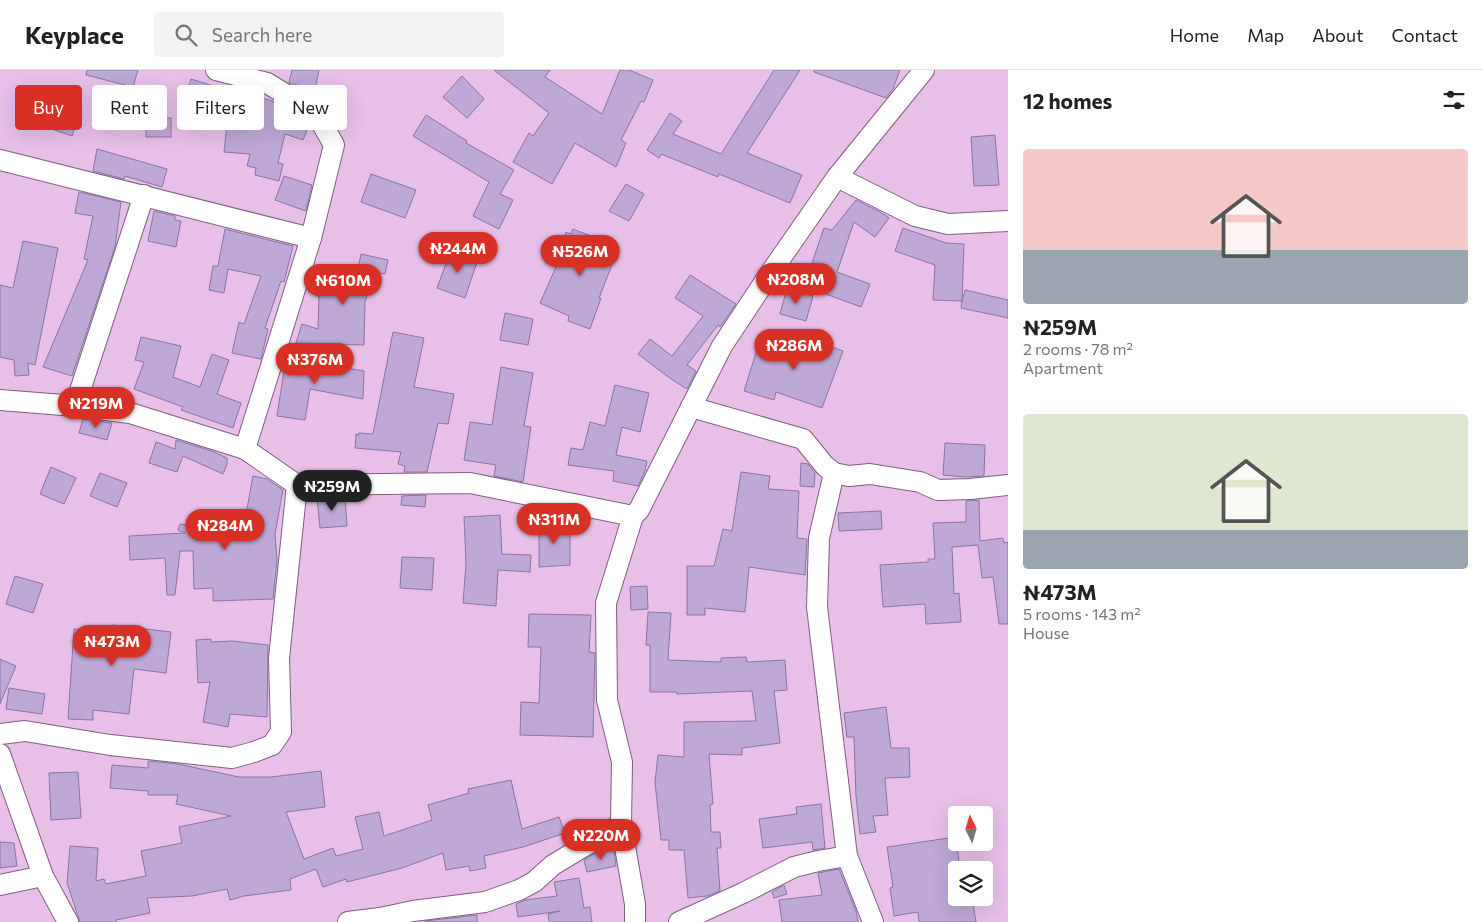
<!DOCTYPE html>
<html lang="en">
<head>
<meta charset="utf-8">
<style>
  :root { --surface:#fff; --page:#f2f2f2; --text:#222; --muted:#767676; --line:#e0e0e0; --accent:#d93025 }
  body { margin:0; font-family:Commissioner,sans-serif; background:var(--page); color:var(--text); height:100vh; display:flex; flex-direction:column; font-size:19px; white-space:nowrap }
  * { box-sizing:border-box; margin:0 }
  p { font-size:16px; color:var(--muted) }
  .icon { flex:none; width:28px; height:28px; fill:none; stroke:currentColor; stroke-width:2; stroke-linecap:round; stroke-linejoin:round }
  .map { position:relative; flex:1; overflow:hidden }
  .sheet { display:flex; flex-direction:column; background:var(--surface); width:475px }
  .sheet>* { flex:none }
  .top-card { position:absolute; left:15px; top:15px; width:475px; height:45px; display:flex; gap:10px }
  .needle { width:32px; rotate:355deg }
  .tools { position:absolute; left:948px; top:736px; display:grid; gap:10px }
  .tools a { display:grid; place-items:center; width:45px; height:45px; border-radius:5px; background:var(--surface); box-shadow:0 5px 20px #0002; font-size:25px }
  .price { position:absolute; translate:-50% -42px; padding:0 11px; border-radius:18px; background:var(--accent); color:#fff; font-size:16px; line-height:32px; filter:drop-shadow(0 1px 2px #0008) }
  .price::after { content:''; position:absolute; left:50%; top:30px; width:15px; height:11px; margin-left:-8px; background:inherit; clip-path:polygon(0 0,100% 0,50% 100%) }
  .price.on { background:#222; color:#fff }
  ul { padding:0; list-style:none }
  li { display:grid; align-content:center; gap:10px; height:265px; padding:0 15px }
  li span { display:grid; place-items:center; height:155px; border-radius:5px; color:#555 }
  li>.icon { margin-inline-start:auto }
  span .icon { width:90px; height:90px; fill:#fffc; stroke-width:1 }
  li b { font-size:21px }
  h2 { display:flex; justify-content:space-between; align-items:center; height:60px; padding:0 15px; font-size:21px }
  .pill { padding:0 18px; border-radius:5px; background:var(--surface); box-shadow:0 5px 20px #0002; font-size:18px; line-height:45px }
  .pill.on { background:var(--accent); color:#fff }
  header { display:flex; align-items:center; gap:30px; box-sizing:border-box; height:70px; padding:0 25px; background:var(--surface); border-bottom:1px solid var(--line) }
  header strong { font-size:24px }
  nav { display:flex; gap:28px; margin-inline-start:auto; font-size:18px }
  .search { width:350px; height:45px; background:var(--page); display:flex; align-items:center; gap:12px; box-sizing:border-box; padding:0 18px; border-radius:5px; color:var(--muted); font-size:19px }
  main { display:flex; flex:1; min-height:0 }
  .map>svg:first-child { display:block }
</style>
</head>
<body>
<header>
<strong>Keyplace</strong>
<div class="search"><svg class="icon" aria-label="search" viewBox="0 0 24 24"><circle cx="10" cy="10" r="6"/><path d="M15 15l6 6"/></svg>Search here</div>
<nav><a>Home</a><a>Map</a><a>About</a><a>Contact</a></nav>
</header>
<main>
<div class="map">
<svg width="1008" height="852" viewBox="0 0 1008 852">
  <rect width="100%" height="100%" fill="#e7bfe7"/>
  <g fill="#bda8d6" stroke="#8a76a2">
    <polygon points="87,0 138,0 133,17 86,5"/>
    <polygon points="292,0 319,0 315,19 289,13"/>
    <polygon points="494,0 550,0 545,7 602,44 620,0 629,0 653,10 644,32 641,31 621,70 626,73 616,97 575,73 552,114 513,92 529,63 533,66 549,43"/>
    <polygon points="774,0 800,0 747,83 802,105 790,133 719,104 718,107 661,84 659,88 647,80 670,43 682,51 673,64 721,84"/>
    <polygon points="814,0 900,0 893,19 886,28 814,2"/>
    <polygon points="462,6 484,29 467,48 443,27"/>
    <polygon points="191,9 233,22 234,17 257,23 256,26 275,32 290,41 289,42 307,52 309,55 303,70 285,64 278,93 283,94 279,111 255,105 256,98 247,96 250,84 224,82 227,54 181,41"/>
    <polygon points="56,28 82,37 72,66 46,57"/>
    <polygon points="426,45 467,71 466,73 514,100 500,124 513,130 499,159 473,146 489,112 413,66"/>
    <rect x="146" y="48" width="25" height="19"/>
    <polygon points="995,65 999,115 974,116 971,67"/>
    <polygon points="97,79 167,99 162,117 125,106 124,109 93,101"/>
    <polygon points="371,104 416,120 405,148 361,132"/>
    <polygon points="284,106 312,115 306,141 275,130"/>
    <polygon points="626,114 644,124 629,151 609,141"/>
    <polygon points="79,122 121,132 115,177 72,306 43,297 88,190 84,189 93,146 75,143"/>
    <polygon points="856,130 882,143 889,148 875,167 854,152 837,202 870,214 861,237 804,216 824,158 832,160"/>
    <polygon points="154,141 175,146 175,150 181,151 176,177 148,171"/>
    <polygon points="903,158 946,173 964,174 962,231 965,220 1008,230 1008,248 961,238 962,231 933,230 935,195 895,181"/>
    <polygon points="225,159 293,176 284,212 281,211 265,258 268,259 261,289 232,283 239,252 244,254 261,206 228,199 224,223 209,220 213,196 218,196"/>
    <polygon points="573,159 619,177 599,228 601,228 590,259 568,251 569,246 540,233 563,181 560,180 566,162 571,164"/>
    <polygon points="23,171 58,178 35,295 28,293 29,305 15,306 14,290 0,287 0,215 13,218"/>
    <polygon points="451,180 478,189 465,228 437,218"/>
    <polygon points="361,184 388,190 385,204 375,202 365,232 364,275 296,273 302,254 318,259 319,226 316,226 324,199 356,209"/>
    <polygon points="690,205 736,234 720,257 718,255 687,295 696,301 687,319 671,309 638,284 650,269 672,286 703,246 675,228"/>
    <polygon points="787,218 813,226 806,251 780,244"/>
    <polygon points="505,243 533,249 528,275 500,270"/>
    <polygon points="393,262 424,268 414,317 454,324 448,354 438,353 427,402 404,402 405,396 398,394 401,382 355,378 356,364 359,365 359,363 373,364"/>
    <polygon points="141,267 181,276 173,307 200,317 212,284 229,290 217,324 241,333 233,358 181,340 183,337 134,319 144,292 135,290"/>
    <polygon points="761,267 806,280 810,269 843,281 822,338 776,322 774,330 744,321"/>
    <polygon points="286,288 364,301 363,329 310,319 305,350 277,346"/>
    <polygon points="501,297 533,303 524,356 531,357 523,412 494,406 496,395 464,390 470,352 492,355"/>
    <polygon points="615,315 649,323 640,362 622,357 616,385 647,391 645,401 638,416 613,411 614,401 568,395 571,378 583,380 590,352 605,356"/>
    <polygon points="83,349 112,353 107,370 79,363"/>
    <polygon points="176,370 212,381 227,388 227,394 223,404 183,386 177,402 149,393 156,372 175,379"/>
    <polygon points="945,373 985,375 984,406 965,407 943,405"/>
    <polygon points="801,393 808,394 815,403 814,417 800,416"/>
    <polygon points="51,397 76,408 64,434 40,424"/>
    <polygon points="741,402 770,406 768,419 799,421 797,468 807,469 805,505 749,497 745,542 705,538 705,545 687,545 687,496 714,496 723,459 732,461"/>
    <polygon points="100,403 127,413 117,437 90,426"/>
    <polygon points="253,406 267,409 283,420 275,464 277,490 273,529 213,531 213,518 194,519 193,481 180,481 175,525 167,525 165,488 130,490 129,466 185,463 178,460 180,454 230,462 230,459 243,461"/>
    <polygon points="426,425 425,437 401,435 402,426"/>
    <polygon points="345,426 347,456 320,458 317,427"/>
    <polygon points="979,430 980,471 1003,468 1004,473 1008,472 1008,554 999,554 993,507 982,508 978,475 952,477 954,524 959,523 961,552 926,554 925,534 883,537 880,495 928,492 928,489 935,489 933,453 966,452 966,431"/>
    <polygon points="881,441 882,459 839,461 838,443"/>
    <polygon points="500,445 502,484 531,485 530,502 498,500 496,536 463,533 466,493 464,447"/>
    <polygon points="570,453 570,495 539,497 539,454"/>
    <polygon points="402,487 434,488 432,520 400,518"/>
    <polygon points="15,506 43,514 33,543 6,534"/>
    <polygon points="647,516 648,539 631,540 630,517"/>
    <polygon points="648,542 671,543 668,590 721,592 721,588 746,587 747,592 785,590 787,620 774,621 780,673 742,678 742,685 709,684 713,734 710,735 711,762 720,762 721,778 717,778 720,821 707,826 688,828 684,780 669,780 669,770 661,770 655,712 658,685 684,687 684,652 756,651 752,621 677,624 677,622 650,622 650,575 646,575"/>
    <polygon points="529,544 591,545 589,582 595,583 593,667 520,665 521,632 539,633 541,577 528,577"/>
    <polygon points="112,555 171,562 166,603 134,599 129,644 93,640 93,650 68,649 74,559 111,561"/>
    <polygon points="211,569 211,572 232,571 268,575 267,647 230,644 228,657 203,652 210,612 198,613 196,570"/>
    <polygon points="0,589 16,596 0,634"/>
    <polygon points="9,618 45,624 42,644 6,639"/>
    <polygon points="886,637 891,678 909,678 910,707 885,708 888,745 873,746 876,762 860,764 856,726 854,667 847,667 844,643"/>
    <polygon points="148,691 178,694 239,707 271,707 321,701 325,737 286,742 304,789 333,778 336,786 363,779 355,747 379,742 384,766 432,750 428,735 469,723 468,719 511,710 522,759 559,747 565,763 523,777 484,786 486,798 470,801 469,796 446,800 443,783 402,798 347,812 346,809 323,817 316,799 290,809 291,820 244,826 230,830 227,819 192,826 147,828 150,843 116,850 117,852 80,852 67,813 70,776 98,778 96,811 104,809 106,814 146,806 141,781 182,773 179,757 231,746 176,734 178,725 148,725 148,721 110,718 112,695 148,698"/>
    <polygon points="78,702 81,748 51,750 49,703"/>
    <polygon points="821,734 825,778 813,780 812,772 763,778 759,749 797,744 796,737"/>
    <polygon points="956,767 960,800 956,800 956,828 972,828 976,852 919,852 918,842 894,846 890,818 893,817 887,777"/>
    <polygon points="0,772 14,773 17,796 0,798"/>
    <polygon points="614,780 616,796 587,802 584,790 592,785"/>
    <polygon points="839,799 856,841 858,852 782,852 779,830 822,825 818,803"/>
    <polygon points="579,808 584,838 590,837 592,852 549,852 548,844 560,841 518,847 516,834 525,830 557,826 554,812"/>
    <polygon points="784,815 787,824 774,828 772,822"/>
    <polygon points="477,845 477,852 425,852 425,851"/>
  </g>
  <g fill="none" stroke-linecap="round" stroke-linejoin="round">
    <g stroke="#815e82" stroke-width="22">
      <g id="minor">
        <polyline points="216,0 267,13 316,43 334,75 311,168 245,379"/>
        <polyline points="0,90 311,168"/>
        <polyline points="837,107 915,146 948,154 1008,151"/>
        <polyline points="0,330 75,336 130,343 245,379 297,415 470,413 633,446"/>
        <polyline points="75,336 144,125"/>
        <polyline points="691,337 803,369 825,396 834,403 849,406 870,404 920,412 938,420 970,419 1008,415"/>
        <polyline points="834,403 819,468 817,537 847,786"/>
        <polyline points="0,664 25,661 110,675 232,688 254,682 272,675 281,662 279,588 297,415"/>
        <polyline points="0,684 43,806 68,852"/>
        <polyline points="0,815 43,806"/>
        <polyline points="348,852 380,848 413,841 485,832 519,820 534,812 553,795 621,754"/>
        <polyline points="635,852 635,834 621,754 622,692 607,630 606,533 633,446 639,440 722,276 771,202 837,107 924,0"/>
        <polyline points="679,852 743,823 794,797 818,791 847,786 873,852"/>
      </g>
    </g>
    <use href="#minor" stroke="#fff" stroke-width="20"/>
  </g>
</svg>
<div class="tools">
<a><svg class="needle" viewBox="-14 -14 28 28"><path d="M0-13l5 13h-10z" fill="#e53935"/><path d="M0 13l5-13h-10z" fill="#767676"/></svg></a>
<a><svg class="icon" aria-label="layers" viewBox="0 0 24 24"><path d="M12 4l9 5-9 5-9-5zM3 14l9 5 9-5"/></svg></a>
</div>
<b class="price" style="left:458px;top:204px">₦244M</b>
<b class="price" style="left:580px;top:207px">₦526M</b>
<b class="price" style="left:796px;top:235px">₦208M</b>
<b class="price" style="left:343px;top:236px">₦610M</b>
<b class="price" style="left:794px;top:301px">₦286M</b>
<b class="price" style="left:315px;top:315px">₦376M</b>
<b class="price" style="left:96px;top:359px">₦219M</b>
<b class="price on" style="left:332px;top:442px">₦259M</b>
<b class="price" style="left:554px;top:475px">₦311M</b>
<b class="price" style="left:225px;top:481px">₦284M</b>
<b class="price" style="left:112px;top:597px">₦473M</b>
<b class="price" style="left:601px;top:791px">₦220M</b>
<div class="top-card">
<a class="pill on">Buy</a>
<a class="pill">Rent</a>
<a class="pill">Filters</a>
<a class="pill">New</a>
</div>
</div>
<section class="sheet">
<h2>12 homes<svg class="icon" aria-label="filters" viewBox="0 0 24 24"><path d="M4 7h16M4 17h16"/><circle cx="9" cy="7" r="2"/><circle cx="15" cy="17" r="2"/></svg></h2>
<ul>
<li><span style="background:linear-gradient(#f6c9c9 65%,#9aa5b1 0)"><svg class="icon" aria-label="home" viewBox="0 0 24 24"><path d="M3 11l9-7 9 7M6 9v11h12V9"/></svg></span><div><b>₦259M</b><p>2 rooms · 78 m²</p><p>Apartment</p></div></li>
<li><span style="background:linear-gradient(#dfe7d0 75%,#9aa5b1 0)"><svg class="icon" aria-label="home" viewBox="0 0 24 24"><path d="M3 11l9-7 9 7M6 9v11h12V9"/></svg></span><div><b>₦473M</b><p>5 rooms · 143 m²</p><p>House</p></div></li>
</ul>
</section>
</main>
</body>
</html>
